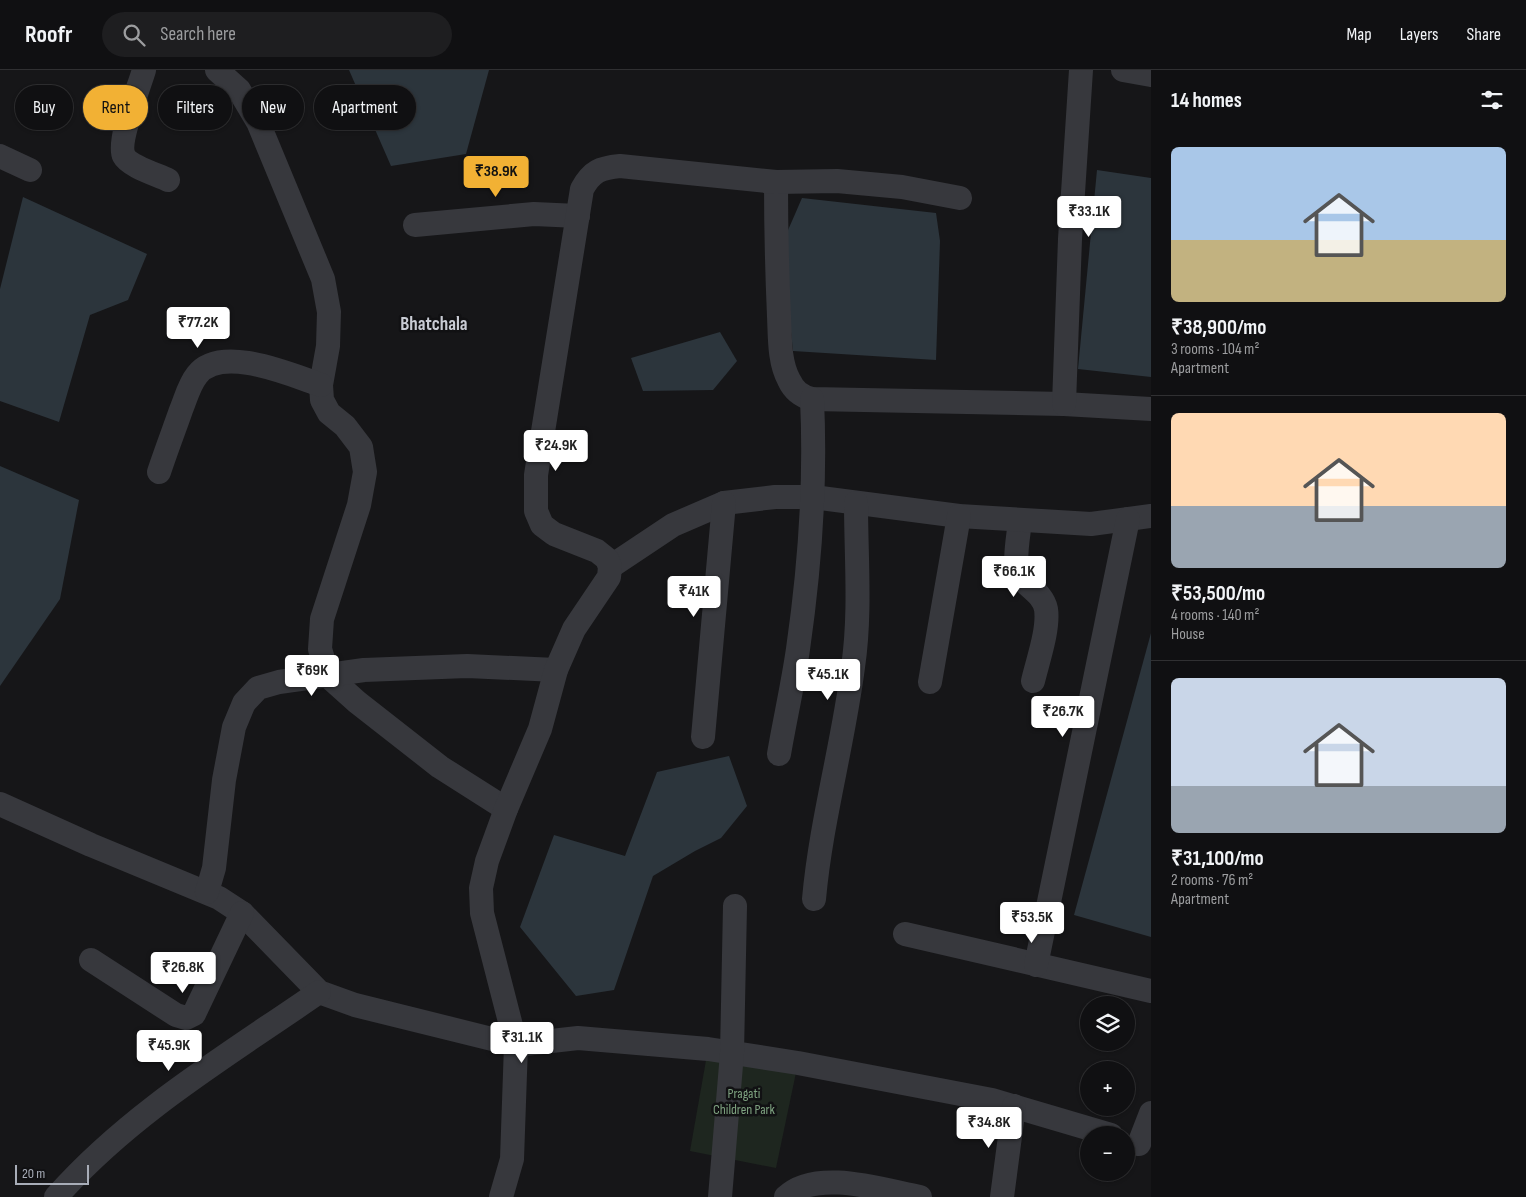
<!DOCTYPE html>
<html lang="en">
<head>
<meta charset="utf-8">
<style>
  :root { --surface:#101012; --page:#1e1e20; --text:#f1f3f6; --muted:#9c9d9f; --line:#303032; --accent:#f2b134 }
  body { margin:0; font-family:"Sofia Sans Condensed",sans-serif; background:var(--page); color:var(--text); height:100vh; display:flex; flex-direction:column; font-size:19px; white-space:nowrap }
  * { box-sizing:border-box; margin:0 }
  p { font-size:16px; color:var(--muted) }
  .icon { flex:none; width:28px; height:28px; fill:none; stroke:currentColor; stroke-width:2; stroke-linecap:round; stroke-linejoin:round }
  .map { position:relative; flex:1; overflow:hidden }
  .details { display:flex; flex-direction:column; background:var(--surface); width:375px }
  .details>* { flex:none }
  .banner { position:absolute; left:15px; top:15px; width:475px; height:45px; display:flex; gap:10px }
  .fabs { position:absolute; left:1080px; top:926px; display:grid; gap:10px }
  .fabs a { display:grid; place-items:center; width:55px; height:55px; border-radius:50%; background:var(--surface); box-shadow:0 1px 4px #0004,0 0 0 1px var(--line); font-size:25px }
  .scale { position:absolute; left:15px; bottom:12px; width:74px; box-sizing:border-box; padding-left:5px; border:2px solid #a8adb8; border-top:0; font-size:14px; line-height:18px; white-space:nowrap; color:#a8adb8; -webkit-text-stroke:4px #111113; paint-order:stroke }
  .price { position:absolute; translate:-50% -42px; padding:0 11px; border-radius:5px; background:#fff; color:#222; font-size:16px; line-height:32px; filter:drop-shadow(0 1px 2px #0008) }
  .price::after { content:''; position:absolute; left:50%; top:30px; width:15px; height:11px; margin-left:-8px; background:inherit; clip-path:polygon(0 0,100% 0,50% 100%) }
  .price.current { background:var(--accent); color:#111 }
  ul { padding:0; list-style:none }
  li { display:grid; align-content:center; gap:10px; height:265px; padding:0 20px }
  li+li { border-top:1px solid var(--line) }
  li span { display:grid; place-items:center; height:155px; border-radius:8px; color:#555 }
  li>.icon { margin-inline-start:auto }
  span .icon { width:90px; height:90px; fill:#fffc; stroke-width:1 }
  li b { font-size:21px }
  h2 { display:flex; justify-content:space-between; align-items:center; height:60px; padding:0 20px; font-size:21px }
  .chip { padding:0 18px; border-radius:22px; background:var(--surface); box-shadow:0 1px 4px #0004,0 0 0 1px var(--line); font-size:18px; line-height:45px }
  .chip.current { background:var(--accent); color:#111 }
  header { display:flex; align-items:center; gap:30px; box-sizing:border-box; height:70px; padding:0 25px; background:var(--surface); border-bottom:1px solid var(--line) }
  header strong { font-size:24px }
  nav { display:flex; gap:28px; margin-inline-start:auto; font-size:18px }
  .search { width:350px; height:45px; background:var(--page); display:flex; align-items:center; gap:12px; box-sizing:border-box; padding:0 18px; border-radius:28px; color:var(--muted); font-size:19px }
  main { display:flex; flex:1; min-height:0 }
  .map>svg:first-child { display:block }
</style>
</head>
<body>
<header>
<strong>Roofr</strong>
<div class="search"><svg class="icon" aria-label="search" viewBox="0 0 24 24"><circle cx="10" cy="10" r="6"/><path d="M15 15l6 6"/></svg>Search here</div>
<nav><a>Map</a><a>Layers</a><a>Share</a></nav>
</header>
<main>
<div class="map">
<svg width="1151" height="1127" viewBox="0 0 1151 1127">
  <rect width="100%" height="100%" fill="#161618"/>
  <polygon fill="#1e261f" points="708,979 798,993 776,1098 690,1081"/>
  <g fill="#2c353c">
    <polygon points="349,0 489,0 466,84 391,96"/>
    <polygon points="1097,100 1151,108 1151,307 1078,299"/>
    <polygon points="23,127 147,184 128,230 90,245 59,352 0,331 0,219"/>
    <polygon points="802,128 936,143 940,171 936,290 793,281 782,174"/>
    <polygon points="720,262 737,291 713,320 643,321 631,288"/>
    <polygon points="0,396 79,430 60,529 0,616"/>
    <polygon points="1151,563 1151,867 1074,845"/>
    <polygon points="729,686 747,736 721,768 695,781 653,806 614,920 576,926 520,857 554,765 625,786 657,702"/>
  </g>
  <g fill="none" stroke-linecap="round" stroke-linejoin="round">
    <g stroke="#37383d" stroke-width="24">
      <path d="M 144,0 C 139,17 117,72 124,86 C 129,96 158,105 168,110"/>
      <polyline points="217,0 239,20 258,52 323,209 329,242 328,276 321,315 322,330 329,343 345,356 361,377 365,402 359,435 322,549 320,579 328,606 357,632 440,697 506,739"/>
      <polyline points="1123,0 1151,5"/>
      <polyline points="0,86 30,100"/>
      <path d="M 776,112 C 776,156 777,201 779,246 C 780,267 779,292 789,310 C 794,321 801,326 812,329 L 1064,334 L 1151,339"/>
      <polyline points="415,155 534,144 578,146"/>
      <polyline points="1064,334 1070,169 1081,0"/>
      <path d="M 159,402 C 166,381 174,360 181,340 C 186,328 189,315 197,305 C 221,274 291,305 321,315"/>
      <path d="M 1020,450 C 1019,464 1012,496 1020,507 C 1029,518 1043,524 1046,539 C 1049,559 1038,590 1033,611"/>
      <polyline points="610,497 673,455 724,433 775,427 813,427 959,446 1091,454 1151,446"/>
      <polyline points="930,612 959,446"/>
      <polyline points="703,667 724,433"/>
      <path d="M 779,684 C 785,649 793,614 798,579 C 810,496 816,413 812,329"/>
      <polyline points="0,734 91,775 219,828 242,843 319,922 355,935 516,975 578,968 708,979 798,993 992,1030 1111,1065"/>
      <polyline points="207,822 214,798 224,710 234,657 244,633 258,618 279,612 364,600 467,596 556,600"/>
      <path d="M 814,829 C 821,751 843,675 853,597 C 861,543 856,487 856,433"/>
      <polyline points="905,864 1151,921"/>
      <polyline points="91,890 176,945 186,948 194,944 242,843"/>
      <polyline points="1036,895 1128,449"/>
      <polyline points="1139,1074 1151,1043"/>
      <path d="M 56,1127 C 130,1043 228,985 319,922"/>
      <path d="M 501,1127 L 512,1089 L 516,975 L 482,843 L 481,818 L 487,791 L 506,739 L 540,659 L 556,600 L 574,559 L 609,507 L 610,497 L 607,489 L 597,481 L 554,464 L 542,455 L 536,441 L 536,405 L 582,119 C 592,101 600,98 620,96 L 776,112 L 837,111 L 902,117 L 960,128"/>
      <polyline points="720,1127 732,983 735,836"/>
      <path d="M 786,1127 C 816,1098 883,1120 920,1127"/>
      <polyline points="1002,1127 1014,1036"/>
    </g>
  </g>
  <g text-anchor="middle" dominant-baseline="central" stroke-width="5" stroke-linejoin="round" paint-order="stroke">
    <g font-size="14" fill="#7fa381" stroke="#111113">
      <text x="744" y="1023">Pragati<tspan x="744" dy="16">Children Park</tspan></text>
    </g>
    <g font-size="19" font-weight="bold" fill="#c9ccd4" stroke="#111113">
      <text x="434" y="254">Bhatchala</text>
    </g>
  </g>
</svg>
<div class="fabs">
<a><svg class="icon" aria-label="layers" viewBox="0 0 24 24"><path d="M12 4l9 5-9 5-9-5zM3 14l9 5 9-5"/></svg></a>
<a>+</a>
<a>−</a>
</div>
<div class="scale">20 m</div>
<b class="price current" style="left:496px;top:128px">₹38.9K</b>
<b class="price" style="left:1089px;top:168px">₹33.1K</b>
<b class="price" style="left:198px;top:279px">₹77.2K</b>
<b class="price" style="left:556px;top:402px">₹24.9K</b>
<b class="price" style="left:1014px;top:528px">₹66.1K</b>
<b class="price" style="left:694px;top:548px">₹41K</b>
<b class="price" style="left:312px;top:627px">₹69K</b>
<b class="price" style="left:828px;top:631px">₹45.1K</b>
<b class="price" style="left:1063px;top:668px">₹26.7K</b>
<b class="price" style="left:1032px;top:874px">₹53.5K</b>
<b class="price" style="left:183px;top:924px">₹26.8K</b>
<b class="price" style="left:522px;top:994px">₹31.1K</b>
<b class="price" style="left:169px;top:1002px">₹45.9K</b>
<b class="price" style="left:989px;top:1079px">₹34.8K</b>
<div class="banner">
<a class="chip">Buy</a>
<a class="chip current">Rent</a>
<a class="chip">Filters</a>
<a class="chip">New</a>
<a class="chip">Apartment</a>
</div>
</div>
<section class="details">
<h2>14 homes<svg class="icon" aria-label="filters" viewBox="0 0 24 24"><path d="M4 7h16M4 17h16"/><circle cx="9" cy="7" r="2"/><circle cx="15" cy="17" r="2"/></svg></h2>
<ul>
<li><span style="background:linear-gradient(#a9c7e8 60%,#c2b280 0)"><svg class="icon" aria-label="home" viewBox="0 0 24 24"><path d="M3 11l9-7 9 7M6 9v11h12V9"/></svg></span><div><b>₹38,900/mo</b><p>3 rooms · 104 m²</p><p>Apartment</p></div></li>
<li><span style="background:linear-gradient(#ffd9b3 60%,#9aa5b1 0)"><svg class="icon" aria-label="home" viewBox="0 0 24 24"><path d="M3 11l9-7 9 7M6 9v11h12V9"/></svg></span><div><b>₹53,500/mo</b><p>4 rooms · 140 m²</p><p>House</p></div></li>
<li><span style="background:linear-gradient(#c9d6e8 70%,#9aa5b1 0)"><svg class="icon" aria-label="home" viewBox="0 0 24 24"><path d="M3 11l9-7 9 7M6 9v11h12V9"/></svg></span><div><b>₹31,100/mo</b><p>2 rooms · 76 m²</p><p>Apartment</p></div></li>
</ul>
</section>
</main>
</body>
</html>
